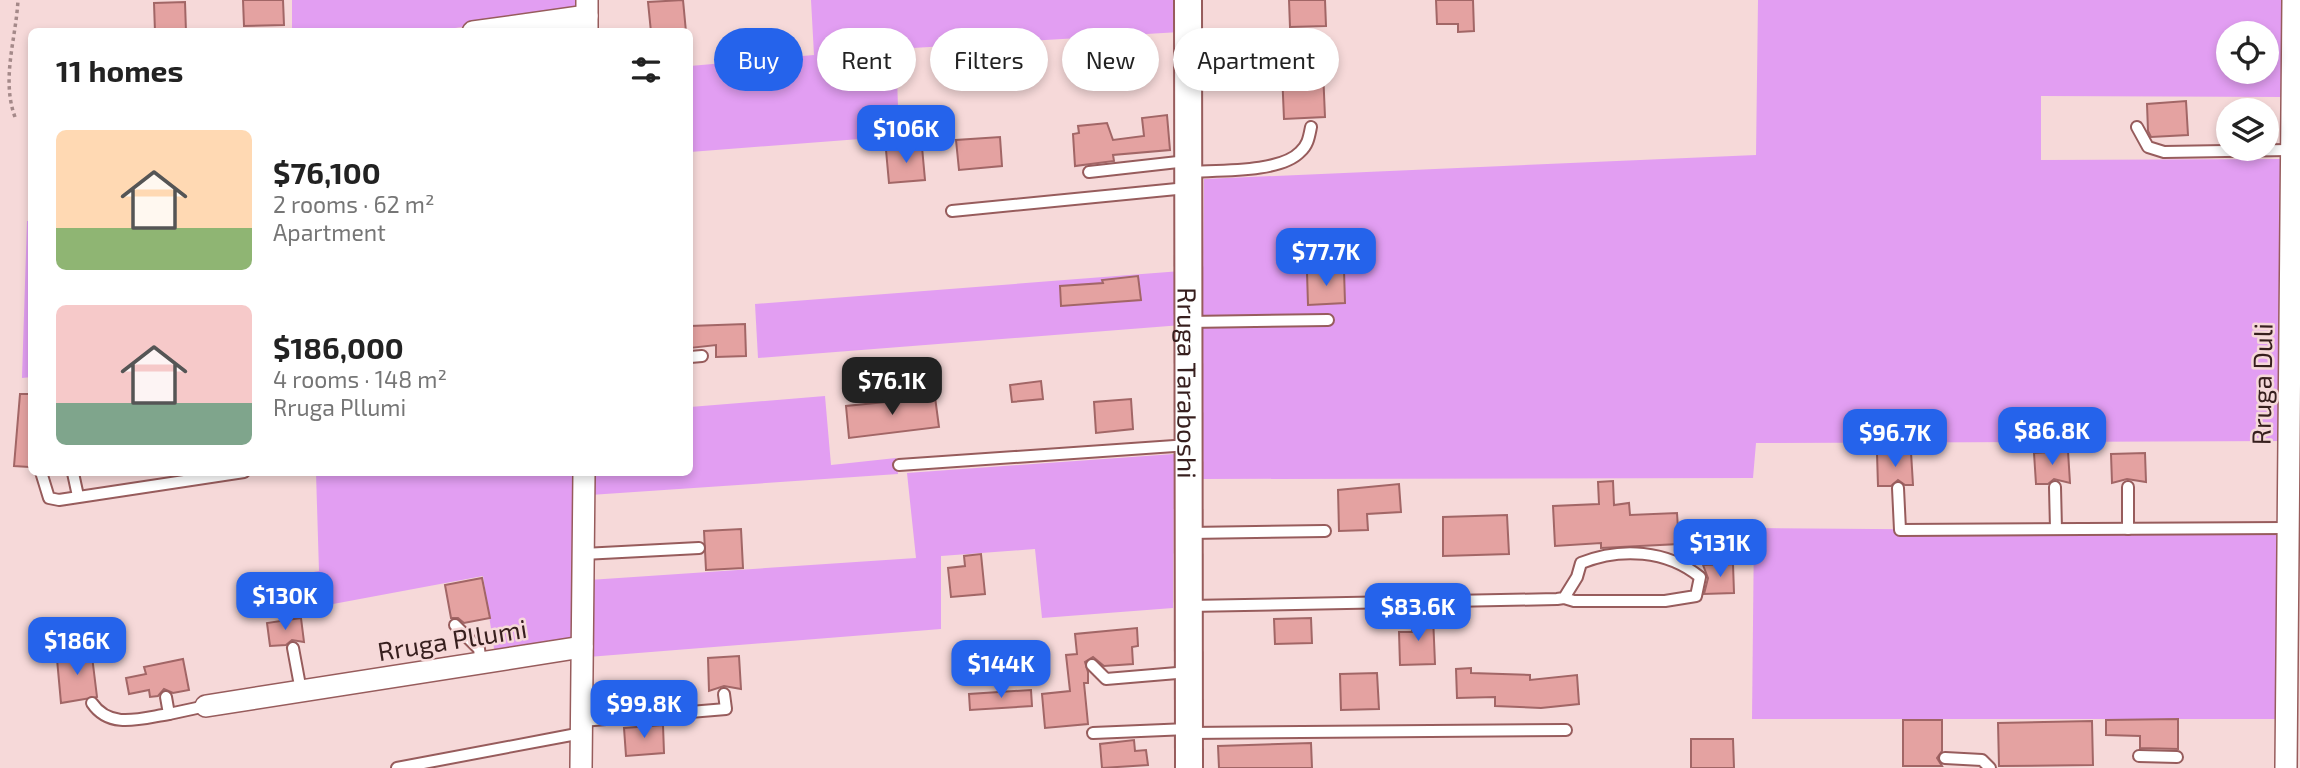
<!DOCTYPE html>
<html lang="en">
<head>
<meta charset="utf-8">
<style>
  :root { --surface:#fff; --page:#f2f2f2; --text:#222; --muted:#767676; --accent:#2563eb }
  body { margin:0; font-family:"Exo 2",sans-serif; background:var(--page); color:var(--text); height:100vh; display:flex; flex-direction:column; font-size:26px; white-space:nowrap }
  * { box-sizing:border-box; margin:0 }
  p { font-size:23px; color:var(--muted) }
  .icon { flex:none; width:38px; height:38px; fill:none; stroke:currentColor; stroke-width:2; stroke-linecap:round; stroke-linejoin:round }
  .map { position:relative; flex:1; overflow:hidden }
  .panel { position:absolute; left:28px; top:28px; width:665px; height:448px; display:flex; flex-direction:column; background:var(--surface); border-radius:10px; box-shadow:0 4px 10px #0003 }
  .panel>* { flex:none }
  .top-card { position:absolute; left:714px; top:28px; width:665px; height:63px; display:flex; gap:14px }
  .tools { position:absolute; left:2216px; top:21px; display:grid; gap:14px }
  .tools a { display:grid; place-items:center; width:63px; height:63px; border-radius:50%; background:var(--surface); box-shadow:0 4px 10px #0003; font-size:35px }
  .price { position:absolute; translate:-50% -60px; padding:0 16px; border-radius:14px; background:var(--accent); color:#fff; font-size:23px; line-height:46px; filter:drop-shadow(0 2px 4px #0008) }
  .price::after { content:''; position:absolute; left:50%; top:42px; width:21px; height:16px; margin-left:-10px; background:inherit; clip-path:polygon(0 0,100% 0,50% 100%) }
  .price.current { background:#222; color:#fff }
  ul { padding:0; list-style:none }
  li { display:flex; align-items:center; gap:21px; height:175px; padding:0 28px }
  li span { display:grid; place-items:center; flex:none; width:196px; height:140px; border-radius:10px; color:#555 }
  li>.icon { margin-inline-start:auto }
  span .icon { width:84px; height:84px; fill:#fffc; stroke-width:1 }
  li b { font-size:30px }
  h2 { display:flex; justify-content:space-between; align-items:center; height:84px; padding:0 28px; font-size:30px }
  .chip { padding:0 24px; border-radius:32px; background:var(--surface); box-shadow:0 4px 10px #0003; font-size:24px; line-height:63px }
  .chip.current { background:var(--accent); color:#fff }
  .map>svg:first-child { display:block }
</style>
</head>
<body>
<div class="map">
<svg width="2300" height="768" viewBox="0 0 2300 768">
  <rect width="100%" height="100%" fill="#f6d9d9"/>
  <g fill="#e29ef2" fill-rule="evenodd">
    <polygon points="292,0 578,0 578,11 433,31 292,32"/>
    <polygon points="811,0 1178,0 1180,32 896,49 899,136 690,152 690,66 814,55"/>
    <path d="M 1758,0 L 2283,0 L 2284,97 L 2041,96 L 2041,160 L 2284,159 L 2284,441 L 1756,443 L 1753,478 L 1201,479 L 1204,179 L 1756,155 ZM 2228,33 L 2266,33 L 2266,72 L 2228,72 Z"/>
    <polygon points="27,221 31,221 32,377 22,378"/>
    <polygon points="1181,271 1182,325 758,358 755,304"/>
    <polygon points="825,396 831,465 896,458 898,474 590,495 590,473 690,472 690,407"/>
    <polygon points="1174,454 1173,608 1042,618 1035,549 941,556 941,629 588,657 589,580 916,558 907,473"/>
    <polygon points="316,473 576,473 573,639 495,655 483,576 301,610 291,576 319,571"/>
    <polygon points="1754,528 2274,532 2280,535 2278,719 1752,719"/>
  </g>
  <g fill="#e4a2a1" stroke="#a26666" stroke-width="2">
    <polygon points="243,0 283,0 284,25 244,26"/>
    <polygon points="683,0 686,32 651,32 648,2"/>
    <polygon points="1289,0 1325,0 1326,26 1290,27"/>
    <polygon points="1436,0 1473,0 1474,31 1458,32 1458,24 1437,24"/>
    <polygon points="185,2 186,32 155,32 154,3"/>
    <polygon points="1323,70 1325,117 1284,119 1282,72"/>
    <polygon points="2186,101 2188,135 2151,137 2148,131 2147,104"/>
    <polygon points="1167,115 1170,150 1113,155 1114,161 1075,166 1073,134 1079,133 1078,126 1107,123 1113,140 1144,136 1142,118"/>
    <polygon points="1000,137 1002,166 959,170 956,140"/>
    <polygon points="922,147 925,180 889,183 886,150"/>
    <polygon points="1344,270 1345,303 1308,305 1307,272"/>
    <polygon points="1138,276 1141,300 1061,306 1060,286 1103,283 1102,280"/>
    <polygon points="745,324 746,356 716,357 716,345 690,348 690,326"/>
    <polygon points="1041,381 1043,399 1012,402 1010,385"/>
    <polygon points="20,394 32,394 29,467 14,466"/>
    <polygon points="935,397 939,427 849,438 846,406"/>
    <polygon points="1131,399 1133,429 1096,433 1094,402"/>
    <polygon points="2068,451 2070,483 2054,479 2048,484 2036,484 2034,453"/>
    <polygon points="1911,452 1913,485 1905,485 1898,480 1891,486 1878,486 1877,453"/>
    <polygon points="2145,453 2146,482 2127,479 2112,483 2111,454"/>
    <polygon points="1613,481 1614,505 1629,503 1630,515 1677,513 1679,544 1601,548 1601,543 1555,546 1553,506 1599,504 1598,482"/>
    <polygon points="1399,484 1401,512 1367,514 1368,530 1339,531 1338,490"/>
    <polygon points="1507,515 1509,554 1443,556 1443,517"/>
    <polygon points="741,529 743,568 706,570 704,531"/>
    <polygon points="981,554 985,594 951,597 948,568 965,566 964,556"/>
    <polygon points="1733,564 1734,593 1704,594 1708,578 1703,565"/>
    <polygon points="482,578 490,618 464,623 458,618 451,618 445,585"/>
    <polygon points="1433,616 1435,664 1400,665 1399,632 1412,632 1412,617"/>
    <polygon points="301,618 304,642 292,640 286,645 270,646 267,623"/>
    <polygon points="1311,618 1312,643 1275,644 1274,619"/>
    <polygon points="1137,628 1138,646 1132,647 1133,664 1104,666 1093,657 1085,662 1088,672 1088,683 1084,683 1088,724 1045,728 1042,694 1070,691 1066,655 1077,654 1075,634"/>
    <polygon points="91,648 97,697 61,703 57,659 73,657 72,650"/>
    <polygon points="739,656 741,689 724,686 709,691 708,658"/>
    <polygon points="183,659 189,690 173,693 164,689 158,696 150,697 149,690 129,694 126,678 146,674 144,667"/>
    <polygon points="1471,668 1471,673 1530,675 1530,680 1577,675 1579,704 1541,708 1495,706 1495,697 1457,698 1456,669"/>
    <polygon points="1377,673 1379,709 1341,710 1340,674"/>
    <polygon points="1031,690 1032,706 970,710 969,694"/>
    <polygon points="2178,719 2178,749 2140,748 2140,736 2106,735 2106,720"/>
    <polygon points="1903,720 1942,720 1942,751 1937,758 1942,766 1903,766"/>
    <polygon points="2092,721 2093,765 1999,766 1998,723"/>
    <polygon points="663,725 664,753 626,756 624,728"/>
    <polygon points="1691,739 1733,739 1734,768 1691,768"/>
    <polygon points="1134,740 1135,751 1146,750 1148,765 1102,768 1100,744"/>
    <polygon points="1311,743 1312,768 1219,768 1218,746"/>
  </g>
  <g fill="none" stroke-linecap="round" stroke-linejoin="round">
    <g stroke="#975c5c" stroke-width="14">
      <g id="service">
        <polyline points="1190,62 1292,59 1305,55"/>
        <polyline points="2137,127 2148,147 2164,152 2292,150"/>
        <polyline points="1089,172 1187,161"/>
        <path d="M 1188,172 C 1217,170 1280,173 1300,152 C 1308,145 1309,137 1311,127"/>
        <polyline points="952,211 1187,188"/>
        <polyline points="1188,322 1328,320"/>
        <polyline points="690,357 702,356"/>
        <polyline points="899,465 1189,445"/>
        <polyline points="41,472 49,498 59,500 244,472"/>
        <polyline points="73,473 78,496"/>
        <polyline points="2055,487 2056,529"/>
        <polyline points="2128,487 2128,529"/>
        <polyline points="1898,488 1900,530 2288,528"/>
        <polyline points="1189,533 1325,531"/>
        <polyline points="583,554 699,548"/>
        <path d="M 1189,606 L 1557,599 L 1564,598 L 1577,577 L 1581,563 C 1621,547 1667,550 1700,577 L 1696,596 L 1665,601 L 1574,601 L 1564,598"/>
        <polyline points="455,625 479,649 481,663"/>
        <polyline points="293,648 301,691"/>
        <polyline points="1092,665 1106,679 1189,672"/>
        <polyline points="166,697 169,714 206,706"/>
        <path d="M 92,703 C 110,730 142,718 169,714"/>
        <polyline points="582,721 726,709 724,694"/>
        <polyline points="1093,733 1188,729"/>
        <polyline points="1189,733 1566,730"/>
        <polyline points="2139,756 2177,757"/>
        <polyline points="1945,758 1982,760 1990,768"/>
        <polyline points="397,768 582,733"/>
      </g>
    </g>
    <g stroke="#975c5c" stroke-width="24">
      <g id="minor">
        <polyline points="473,32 587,16"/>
        <polyline points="587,32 587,0"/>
        <polyline points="206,706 582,647"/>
        <polyline points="581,768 584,472"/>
        <polyline points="2286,768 2293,0"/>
      </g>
    </g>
    <g stroke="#975c5c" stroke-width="30">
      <g id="tertiary">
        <path id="s1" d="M 1188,0 L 1189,768"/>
      </g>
    </g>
    <path stroke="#a48989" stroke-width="3.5" stroke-dasharray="3.5 3.5" stroke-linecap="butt" d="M 15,117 C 1,79 16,39 18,0"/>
    <use href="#service" stroke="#fff" stroke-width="10"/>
    <use href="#minor" stroke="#fff" stroke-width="21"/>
    <use href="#tertiary" stroke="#fff" stroke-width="26"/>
  </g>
  <g text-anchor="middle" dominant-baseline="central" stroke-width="5" stroke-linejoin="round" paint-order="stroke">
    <g font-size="26" fill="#371f1e" stroke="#f6d9d9">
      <text stroke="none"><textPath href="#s1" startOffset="383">Rruga Taraboshi</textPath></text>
      <text transform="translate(2261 384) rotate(-89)">Rruga Duli</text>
      <text transform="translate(452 639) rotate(-9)">Rruga Pllumi</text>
    </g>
  </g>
</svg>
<div class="tools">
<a><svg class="icon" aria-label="locate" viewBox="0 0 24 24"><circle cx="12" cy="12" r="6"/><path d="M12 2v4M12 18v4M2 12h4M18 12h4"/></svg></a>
<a><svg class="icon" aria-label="layers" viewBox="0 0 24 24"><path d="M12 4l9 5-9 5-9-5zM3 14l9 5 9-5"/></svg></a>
</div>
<b class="price" style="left:906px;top:165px">$106K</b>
<b class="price" style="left:1326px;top:288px">$77.7K</b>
<b class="price current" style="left:892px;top:417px">$76.1K</b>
<b class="price" style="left:2052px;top:467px">$86.8K</b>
<b class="price" style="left:1895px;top:469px">$96.7K</b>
<b class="price" style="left:1720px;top:579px">$131K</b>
<b class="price" style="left:285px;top:632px">$130K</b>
<b class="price" style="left:1418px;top:643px">$83.6K</b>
<b class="price" style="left:77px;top:677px">$186K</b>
<b class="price" style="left:1001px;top:700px">$144K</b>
<b class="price" style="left:644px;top:740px">$99.8K</b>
<div class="top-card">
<a class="chip current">Buy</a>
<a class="chip">Rent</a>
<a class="chip">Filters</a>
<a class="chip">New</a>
<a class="chip">Apartment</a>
</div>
<section class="panel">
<h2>11 homes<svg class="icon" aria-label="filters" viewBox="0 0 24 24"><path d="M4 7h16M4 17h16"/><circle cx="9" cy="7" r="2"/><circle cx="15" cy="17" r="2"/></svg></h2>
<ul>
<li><span style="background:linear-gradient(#ffd9b3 70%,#8fb573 0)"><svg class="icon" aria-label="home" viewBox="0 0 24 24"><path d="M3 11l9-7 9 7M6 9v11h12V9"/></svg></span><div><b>$76,100</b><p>2 rooms · 62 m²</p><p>Apartment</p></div></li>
<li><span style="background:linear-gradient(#f6c9c9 70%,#7fa58c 0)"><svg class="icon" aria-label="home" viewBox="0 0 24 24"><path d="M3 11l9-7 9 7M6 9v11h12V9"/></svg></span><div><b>$186,000</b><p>4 rooms · 148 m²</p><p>Rruga Pllumi</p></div></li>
</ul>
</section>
</div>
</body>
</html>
